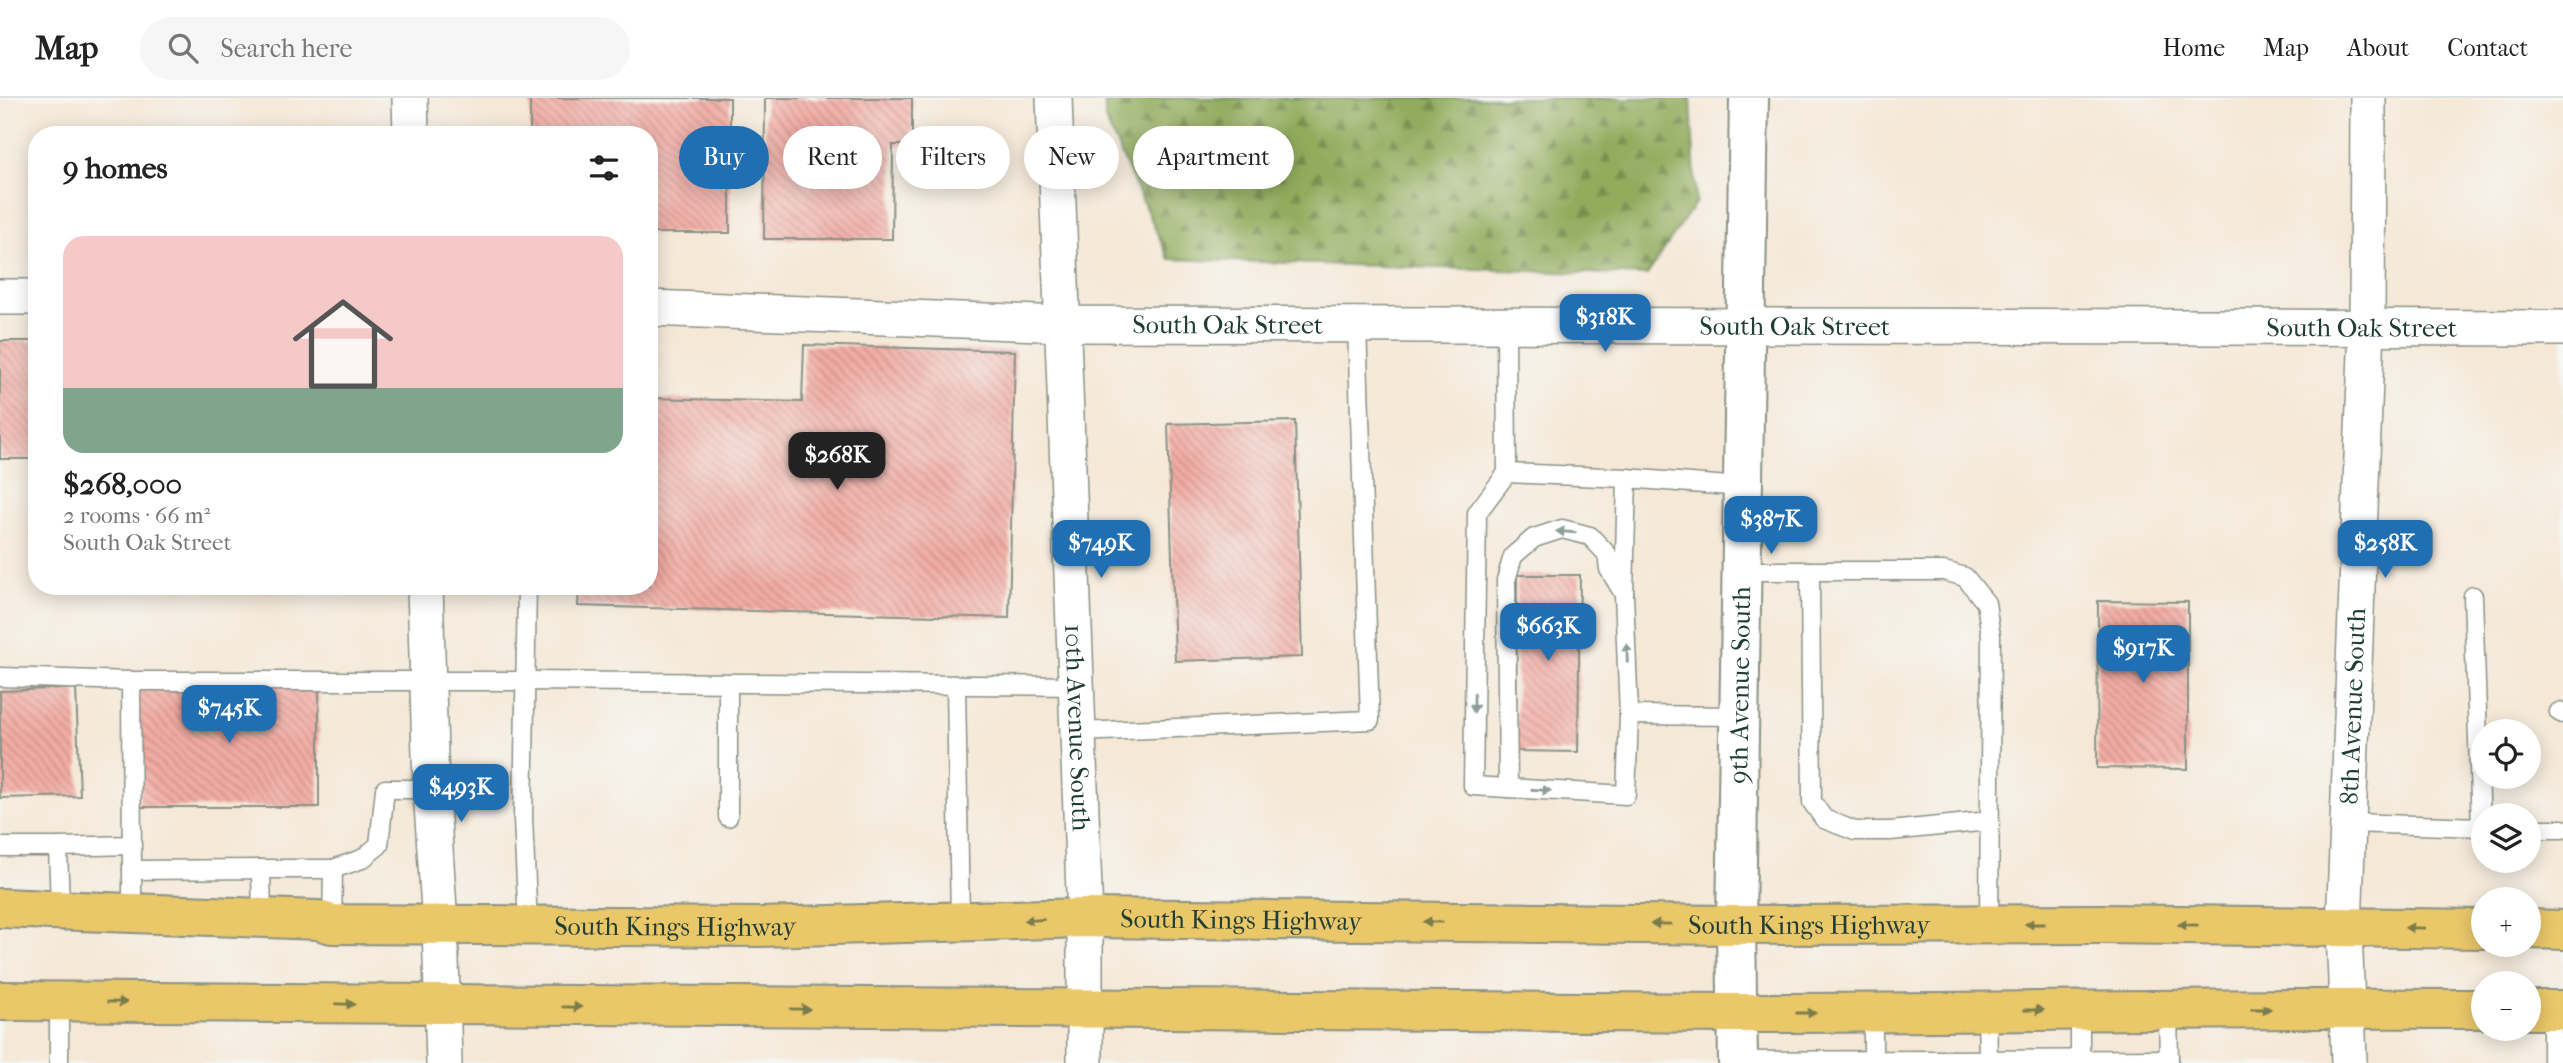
<!DOCTYPE html>
<html lang="en">
<head>
<meta charset="utf-8">
<style>
  :root { --surface:#fff; --page:#f6f6f6; --text:#222; --muted:#767676; --line:#e0e0e0; --accent:#1f6fb2 }
  body { margin:0; font-family:"IM FELL French Canon",serif; background:var(--page); color:var(--text); height:100vh; display:flex; flex-direction:column; font-size:26px; white-space:nowrap }
  * { box-sizing:border-box; margin:0 }
  p { font-size:23px; color:var(--muted) }
  .icon { flex:none; width:38px; height:38px; fill:none; stroke:currentColor; stroke-width:2; stroke-linecap:round; stroke-linejoin:round }
  .map { position:relative; flex:1; overflow:hidden }
  .drawer { position:absolute; left:28px; top:28px; width:630px; height:469px; display:flex; flex-direction:column; background:var(--surface); border-radius:28px; box-shadow:0 4px 18px #0003 }
  .drawer>* { flex:none }
  .banner { position:absolute; left:679px; top:28px; width:665px; height:63px; display:flex; gap:14px }
  .controls { position:absolute; left:2471px; top:621px; display:grid; gap:14px }
  .controls a { display:grid; place-items:center; width:70px; height:70px; border-radius:50%; background:var(--surface); box-shadow:0 4px 18px #0003; font-size:35px }
  .price { position:absolute; translate:-50% -60px; padding:0 16px; border-radius:14px; background:var(--accent); color:#fff; font-size:23px; line-height:46px; filter:drop-shadow(0 2px 4px #0008) }
  .price::after { content:''; position:absolute; left:50%; top:42px; width:21px; height:16px; margin-left:-10px; background:inherit; clip-path:polygon(0 0,100% 0,50% 100%) }
  .price.active { background:#222; color:#fff }
  ul { padding:0; list-style:none }
  li { display:grid; align-content:center; gap:14px; height:371px; padding:0 35px }
  li span { display:grid; place-items:center; height:217px; border-radius:21px; color:#555 }
  li>.icon { margin-inline-start:auto }
  span .icon { width:126px; height:126px; fill:#fffc; stroke-width:1 }
  li b { font-size:30px }
  h2 { display:flex; justify-content:space-between; align-items:center; height:84px; padding:0 35px; font-size:30px }
  .pill { padding:0 24px; border-radius:32px; background:var(--surface); box-shadow:0 4px 18px #0003; font-size:24px; line-height:63px }
  .pill.active { background:var(--accent); color:#fff }
  header { display:flex; align-items:center; gap:42px; box-sizing:border-box; height:98px; padding:0 35px; background:var(--surface); border-bottom:2px solid var(--line) }
  header strong { font-size:33px }
  nav { display:flex; gap:38px; margin-inline-start:auto; font-size:24px }
  .search { width:490px; height:63px; background:var(--page); display:flex; align-items:center; gap:18px; box-sizing:border-box; padding:0 24px; border-radius:38px; color:var(--muted); font-size:26px }
  .map>svg:first-child { display:block }
</style>
</head>
<body>
<header>
<strong>Map</strong>
<div class="search"><svg class="icon" aria-label="search" viewBox="0 0 24 24"><circle cx="10" cy="10" r="6"/><path d="M15 15l6 6"/></svg>Search here</div>
<nav><a>Home</a><a>Map</a><a>About</a><a>Contact</a></nav>
</header>
<div class="map">
<svg width="2563" height="965" viewBox="0 0 2563 965">
  <defs>
    <pattern id="forest-firs" width="22" height="20" patternUnits="userSpaceOnUse" patternTransform="scale(1.75)"><rect width="22" height="20" fill="#92ac5d"/><path d="M5 1l3.5 6h-7zM16 11l3.5 6h-7z" fill="#778d4e"/></pattern>
    <pattern id="building-back-hatch" width="6" height="6" patternUnits="userSpaceOnUse" patternTransform="scale(1.75)"><rect width="6" height="6" fill="#f3aca4"/><path d="M-1 5l2 2M0 0l6 6M5-1l2 2" fill="none" stroke="#c48d86"/></pattern>
  </defs>
  <rect width="100%" height="100%" fill="#f6f6f2"/>
  <filter id="ink" filterUnits="userSpaceOnUse"><feTurbulence type="fractalNoise" baseFrequency=".0143" numOctaves="2"/><feDisplacementMap in="SourceGraphic" scale="14" xChannelSelector="R" yChannelSelector="G"/><feConvolveMatrix kernelMatrix="1 2 1 2 8 2 1 2 1" color-interpolation-filters="sRGB"/></filter>
  <filter id="wash" filterUnits="userSpaceOnUse"><feTurbulence type="fractalNoise" baseFrequency=".00686" numOctaves="4" result="noise"/><feDisplacementMap in="SourceGraphic" scale="28" xChannelSelector="R" yChannelSelector="G"/><feGaussianBlur stdDeviation="1.57" result="paint"/><feColorMatrix in="noise" values="0 0 0 0 0 0 0 0 0 0 0 0 0 0 0 0 0 1.4 0 .05"/><feComposite in="paint" operator="in"/></filter>
  <g filter="url(#wash)">
    <rect width="100%" height="100%" fill="#f5e8d7"/>
    <polygon fill="url(#forest-firs)" stroke="#587448" stroke-width="2" points="1105,0 1691,0 1696,104 1647,177 1169,161 1105,21"/>
    <g id="blocks">
      <g fill="url(#building-back-hatch)">
        <polygon points="530,0 730,0 730,135 649,135 649,37 530,37"/>
        <polygon points="765,0 912,0 912,47 893,47 892,141 764,141"/>
        <rect x="0" y="243" width="37" height="118"/>
        <polygon points="804,247 1015,253 1009,520 578,508 579,488 649,488 649,300 802,304"/>
        <polygon points="1295,323 1302,559 1175,563 1168,326"/>
        <polygon points="1517,477 1580,477 1578,654 1516,653"/>
        <polygon points="259,488 339,488 339,490 259,493"/>
        <polygon points="2098,503 2188,504 2188,671 2097,670"/>
        <polygon points="319,585 319,709 139,709 138,586"/>
        <polygon points="76,590 80,698 0,700 0,593"/>
      </g>
    </g>
  </g>
  <g filter="url(#ink)">
    <use href="#blocks" fill-opacity="0" stroke="#8a9286" stroke-width="2"/>
    <g fill="none" stroke-linecap="round" stroke-linejoin="round">
      <g stroke="#8a9286" stroke-width="21">
        <g id="service">
          <polyline points="1506,228 1507,375 1477,415 1473,688 1626,697 1629,617 1624,496 1627,380"/>
          <polyline points="1507,375 1627,380 1742,389"/>
          <polyline points="1741,473 1944,473 1965,479 1986,505 1991,538 1989,826"/>
          <polyline points="1810,473 1812,704 1824,721 1855,733 1890,733 1989,723"/>
          <polyline points="527,488 523,721 528,827"/>
          <polyline points="2473,498 2481,729"/>
          <polyline points="0,579 131,583 132,772"/>
          <polyline points="131,583 527,583 1077,588"/>
          <polyline points="728,585 728,719"/>
          <polyline points="956,587 960,823"/>
          <polyline points="2559,614 2563,616"/>
          <polyline points="1629,617 1739,618"/>
          <polyline points="1078,634 1370,622 1357,227"/>
          <polyline points="1508,690 1506,482 1513,458 1534,440 1562,431 1590,438 1607,456 1609,471 1624,496"/>
          <polyline points="2348,725 2483,729"/>
          <polyline points="2529,731 2563,731"/>
          <polyline points="0,749 58,749 60,811"/>
          <polyline points="58,749 132,747"/>
          <polyline points="261,771 333,771 332,826"/>
          <polyline points="333,771 362,761 379,747 385,691 431,691"/>
          <polyline points="132,816 132,772 261,771 262,821"/>
          <polyline points="2168,911 2169,965"/>
          <polyline points="1987,912 1988,962"/>
          <polyline points="2080,912 2080,962"/>
          <polyline points="2552,912 2552,965"/>
          <polyline points="1738,963 2169,961"/>
          <polyline points="1873,963 1873,914"/>
          <polyline points="59,965 59,903"/>
        </g>
      </g>
      <g stroke="#8a9286" stroke-width="38">
        <g id="minor">
          <polyline points="410,0 411,37"/>
          <path id="s1" d="M 1054,0 L 1085,820 L 1085,965"/>
          <polyline points="0,199 37,199"/>
          <path id="s2" d="M 649,210 L 1064,226 L 2563,230"/>
          <polyline points="425,488 431,691 440,826 444,965"/>
          <path id="s3" d="M 2349,965 L 2344,829 L 2367,229 L 2368,0"/>
        </g>
      </g>
      <g stroke="#8a9286" stroke-width="42">
        <g id="tertiary">
          <path id="s4" d="M 1738,965 L 1736,827 L 1749,0"/>
        </g>
      </g>
      <g stroke="#8a9286" stroke-width="42">
        <g id="primary">
          <path id="s5" d="M 0,810 L 318,822 L 332,826 L 759,829 L 1085,820 L 1736,827 L 2103,826 L 2483,831"/>
          <polyline points="2529,831 2563,832"/>
          <path d="M 0,903 C 578,906 1156,916 1735,915 C 1984,915 2234,909 2483,911"/>
          <polyline points="2529,912 2563,912"/>
        </g>
      </g>
      <use href="#service" stroke="#fff" stroke-width="18"/>
      <use href="#minor" stroke="#fff" stroke-width="35"/>
      <use href="#tertiary" stroke="#fff" stroke-width="38"/>
      <use href="#primary" stroke="#eac769" stroke-width="38"/>
    </g>
    <defs><path id="oneway-solid" d="M-6-.8H1V-3.2L6.5 0L1 3.2V.8H-6Z" transform="scale(1.75)"/></defs>
    <g fill="#8f9e9a">
      <use href="#oneway-solid" transform="translate(1566 434) rotate(-176)"/>
      <use href="#oneway-solid" transform="translate(1627 555) rotate(-92)"/>
      <use href="#oneway-solid" transform="translate(1474 605) rotate(91)"/>
      <use href="#oneway-solid" transform="translate(1541 692) rotate(4)"/>
    </g>
    <g fill="#7a7b4c">
      <use href="#oneway-solid" transform="translate(1034 822) rotate(178)"/>
      <use href="#oneway-solid" transform="translate(1433 824) rotate(-179)"/>
      <use href="#oneway-solid" transform="translate(1661 826) rotate(-179)"/>
      <use href="#oneway-solid" transform="translate(2035 826) rotate(180)"/>
      <use href="#oneway-solid" transform="translate(2188 827) rotate(-179)"/>
      <use href="#oneway-solid" transform="translate(2415 830) rotate(-179)"/>
      <use href="#oneway-solid" transform="translate(117 904) rotate(1)"/>
      <use href="#oneway-solid" transform="translate(345 906) rotate(1)"/>
      <use href="#oneway-solid" transform="translate(572 909) rotate(1)"/>
      <use href="#oneway-solid" transform="translate(800 911) rotate(1)"/>
      <use href="#oneway-solid" transform="translate(2261 911)"/>
      <use href="#oneway-solid" transform="translate(2034 912)"/>
      <use href="#oneway-solid" transform="translate(1806 915)"/>
    </g>
  </g>
  <g text-anchor="middle" dominant-baseline="central" stroke-width="5" stroke-linejoin="round" paint-order="stroke">
    <g font-size="26" fill="#1f3d34" stroke="#f6f6f2">
      <text stroke="none"><textPath href="#s2" startOffset="579">South Oak Street</textPath></text>
      <text stroke="none"><textPath href="#s2" startOffset="1146">South Oak Street</textPath></text>
      <text stroke="none"><textPath href="#s2" startOffset="1713">South Oak Street</textPath></text>
      <text stroke="none"><textPath href="#s4" startOffset="378">9th Avenue South</textPath></text>
      <text stroke="none"><textPath href="#s3" startOffset="357">8th Avenue South</textPath></text>
      <text stroke="none"><textPath href="#s1" startOffset="630">10th Avenue South</textPath></text>
      <text stroke="none"><textPath href="#s5" startOffset="1242">South Kings Highway</textPath></text>
      <text stroke="none"><textPath href="#s5" startOffset="1810">South Kings Highway</textPath></text>
      <text stroke="none"><textPath href="#s5" startOffset="676">South Kings Highway</textPath></text>
    </g>
  </g>
</svg>
<div class="controls">
<a><svg class="icon" aria-label="locate" viewBox="0 0 24 24"><circle cx="12" cy="12" r="6"/><path d="M12 2v4M12 18v4M2 12h4M18 12h4"/></svg></a>
<a><svg class="icon" aria-label="layers" viewBox="0 0 24 24"><path d="M12 4l9 5-9 5-9-5zM3 14l9 5 9-5"/></svg></a>
<a>+</a>
<a>−</a>
</div>
<b class="price" style="left:1605px;top:256px">$318K</b>
<b class="price active" style="left:837px;top:394px">$268K</b>
<b class="price" style="left:1771px;top:458px">$387K</b>
<b class="price" style="left:1101px;top:482px">$749K</b>
<b class="price" style="left:2385px;top:482px">$258K</b>
<b class="price" style="left:1548px;top:565px">$663K</b>
<b class="price" style="left:2143px;top:587px">$917K</b>
<b class="price" style="left:229px;top:647px">$745K</b>
<b class="price" style="left:461px;top:726px">$493K</b>
<div class="banner">
<a class="pill active">Buy</a>
<a class="pill">Rent</a>
<a class="pill">Filters</a>
<a class="pill">New</a>
<a class="pill">Apartment</a>
</div>
<section class="drawer">
<h2>9 homes<svg class="icon" aria-label="filters" viewBox="0 0 24 24"><path d="M4 7h16M4 17h16"/><circle cx="9" cy="7" r="2"/><circle cx="15" cy="17" r="2"/></svg></h2>
<ul>
<li><span style="background:linear-gradient(#f6c9c9 70%,#7fa58c 0)"><svg class="icon" aria-label="home" viewBox="0 0 24 24"><path d="M3 11l9-7 9 7M6 9v11h12V9"/></svg></span><div><b>$268,000</b><p>2 rooms · 66 m²</p><p>South Oak Street</p></div></li>
</ul>
</section>
</div>
</body>
</html>
